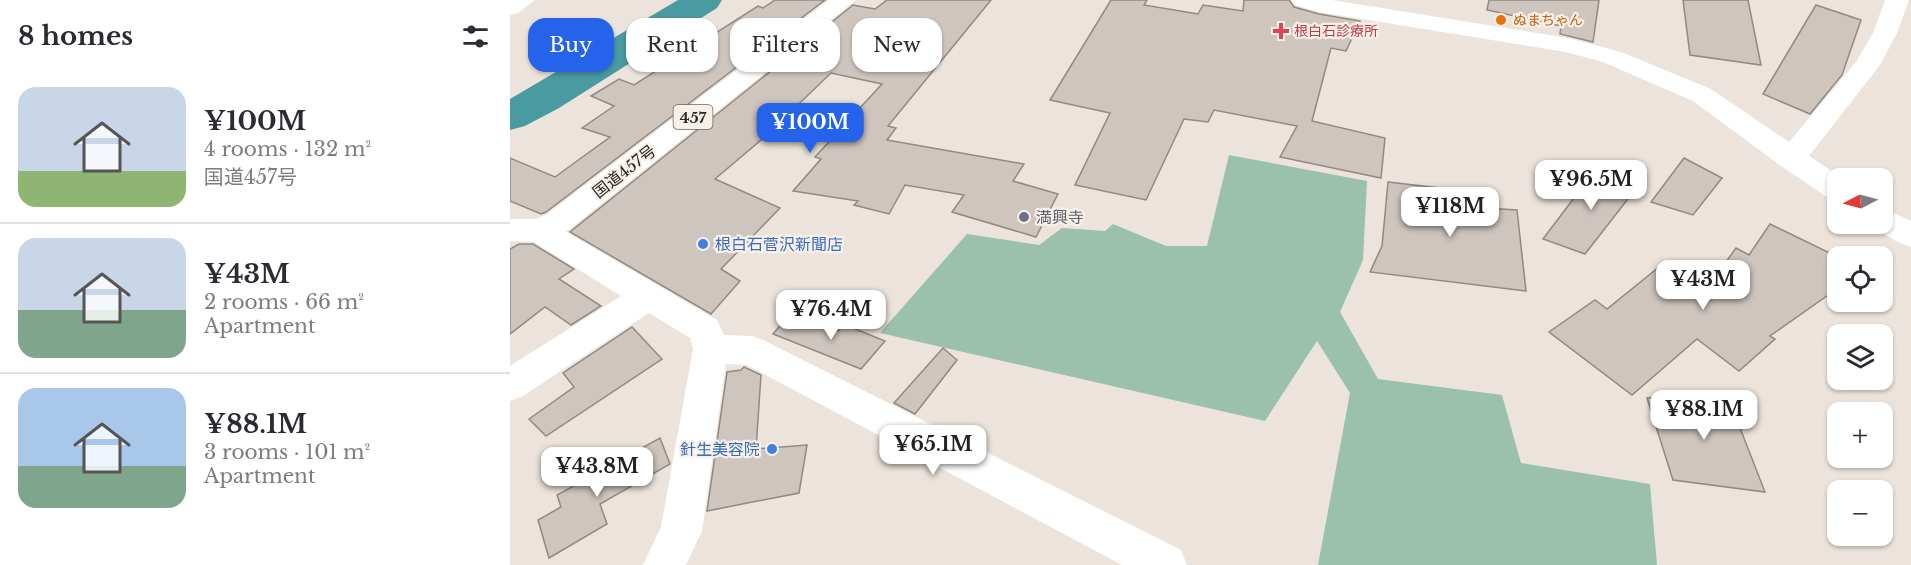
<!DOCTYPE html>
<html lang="en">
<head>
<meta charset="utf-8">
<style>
  :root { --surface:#fff; --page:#f7f7f7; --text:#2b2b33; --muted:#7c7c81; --line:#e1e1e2; --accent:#2563eb }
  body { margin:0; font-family:"Libre Baskerville","Noto Sans JP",serif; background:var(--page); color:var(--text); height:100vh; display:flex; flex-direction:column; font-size:22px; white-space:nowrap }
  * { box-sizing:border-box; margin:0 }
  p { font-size:20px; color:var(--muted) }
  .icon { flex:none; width:33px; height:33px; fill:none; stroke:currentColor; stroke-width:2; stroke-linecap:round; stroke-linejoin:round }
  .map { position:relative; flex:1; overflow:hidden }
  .details { display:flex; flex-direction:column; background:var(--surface); width:510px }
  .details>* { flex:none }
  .guide { position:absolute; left:18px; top:18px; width:570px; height:54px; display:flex; gap:12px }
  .needle { width:39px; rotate:264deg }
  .buttons { position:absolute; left:1317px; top:168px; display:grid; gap:12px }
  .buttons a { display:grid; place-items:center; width:66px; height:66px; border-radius:12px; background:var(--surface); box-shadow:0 2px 4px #0004; font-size:30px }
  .price { position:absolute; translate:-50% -51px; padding:0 14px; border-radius:12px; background:#fff; color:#222; font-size:20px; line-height:39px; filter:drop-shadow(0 2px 3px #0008) }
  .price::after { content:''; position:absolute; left:50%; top:36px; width:18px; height:14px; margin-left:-9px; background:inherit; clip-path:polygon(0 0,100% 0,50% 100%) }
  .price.current { background:var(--accent); color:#fff }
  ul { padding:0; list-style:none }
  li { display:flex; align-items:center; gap:18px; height:150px; padding:0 18px }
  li+li { border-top:2px solid var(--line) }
  li span { display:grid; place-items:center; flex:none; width:168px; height:120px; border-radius:18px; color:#555 }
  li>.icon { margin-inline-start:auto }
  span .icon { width:72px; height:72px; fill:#fffc; stroke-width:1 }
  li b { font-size:26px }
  h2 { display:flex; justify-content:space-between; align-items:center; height:72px; padding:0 18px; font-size:26px }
  .chip { padding:0 21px; border-radius:18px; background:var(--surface); box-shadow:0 2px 4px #0004; font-size:21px; line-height:54px }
  .chip.current { background:var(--accent); color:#fff }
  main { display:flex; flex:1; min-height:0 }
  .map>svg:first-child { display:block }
</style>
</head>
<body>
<main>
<section class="details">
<h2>8 homes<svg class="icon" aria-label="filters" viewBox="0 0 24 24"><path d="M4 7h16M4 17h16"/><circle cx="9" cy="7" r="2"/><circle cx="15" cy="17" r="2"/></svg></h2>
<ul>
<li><span style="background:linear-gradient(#c9d6e8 70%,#8fb573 0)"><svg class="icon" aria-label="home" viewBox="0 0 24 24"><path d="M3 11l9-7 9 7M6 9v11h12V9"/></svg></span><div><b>¥100M</b><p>4 rooms · 132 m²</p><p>国道457号</p></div></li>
<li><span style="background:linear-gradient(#c9d6e8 60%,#7fa58c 0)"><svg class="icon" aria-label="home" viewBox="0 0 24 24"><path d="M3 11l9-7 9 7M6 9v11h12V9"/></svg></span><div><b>¥43M</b><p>2 rooms · 66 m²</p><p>Apartment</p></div></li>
<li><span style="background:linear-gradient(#a9c7e8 65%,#7fa58c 0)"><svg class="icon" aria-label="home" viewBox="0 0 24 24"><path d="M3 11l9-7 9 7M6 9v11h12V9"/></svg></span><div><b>¥88.1M</b><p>3 rooms · 101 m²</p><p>Apartment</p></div></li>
</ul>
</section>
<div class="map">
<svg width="1401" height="565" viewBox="0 0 1401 565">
  <rect width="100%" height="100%" fill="#ece4dc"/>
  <polygon fill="#9bc0ad" points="719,155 857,181 853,260 830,312 868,379 992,395 1011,463 1140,484 1147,565 808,565 840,393 807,341 755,421 370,333 457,234 529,245 552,228 595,231 603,224 656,246 697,246"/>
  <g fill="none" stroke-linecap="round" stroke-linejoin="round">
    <polygon fill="#4a9aa2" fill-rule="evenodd" points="168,0 212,0 207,8 49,108 15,126 0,130 0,99"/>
  </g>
  <g fill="#cec5bf" stroke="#918982" stroke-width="1.5">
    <polygon points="265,0 315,0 36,212 31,214 0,201 0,158 45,177 100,137 72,128 104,106 81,96 109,79 124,85 248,6 253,8"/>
    <polygon points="377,0 481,0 378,126 386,128 377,140 514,164 503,181 548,194 526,237 442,212 454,195 395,185 379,214 344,205 348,201 283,191 311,159 305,157 372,84 321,73 268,124 270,124 205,179 270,208 211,269 230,281 201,314 60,232 343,5 365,9"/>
    <polygon points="601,0 637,0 634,5 688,14 693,5 733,11 734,0 779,0 784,7 809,14 850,21 836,51 821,48 802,121 875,138 871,178 770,157 787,126 704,110 698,122 674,119 636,200 565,185 600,113 540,100"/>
    <polygon points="979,0 1089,0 1083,42 1050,34 1051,26 977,10"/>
    <polygon points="1173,0 1238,0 1251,65 1180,55"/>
    <polygon points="1306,5 1351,20 1332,75 1300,114 1253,94"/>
    <polygon points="1174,158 1212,178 1183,215 1141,202"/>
    <polygon points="1089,165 1128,186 1075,254 1033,239"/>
    <polygon points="878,182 973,193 975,208 1007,210 1016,291 860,272 872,246"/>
    <polygon points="1260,224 1328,257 1328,288 1260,336 1265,339 1229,371 1187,339 1122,395 1039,332 1085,300 1097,309 1154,263 1195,291 1226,248 1239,255"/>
    <polygon points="9,244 23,244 64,269 49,279 91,306 61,325 35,307 0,334 0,249"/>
    <polygon points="279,315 328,331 333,324 375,341 351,369 263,334"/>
    <polygon points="122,327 152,359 36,436 19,419 64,387 53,373"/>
    <polygon points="433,348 447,360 405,414 384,403"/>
    <polygon points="234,367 251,375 246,449 297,445 289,493 197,511 217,372 231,370"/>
    <polygon points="1216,392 1255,492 1163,480 1137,398"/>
    <polygon points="150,438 160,464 90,504 97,524 39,558 28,520 51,507 47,495"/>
  </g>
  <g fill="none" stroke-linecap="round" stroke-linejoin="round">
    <g fill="#fff" fill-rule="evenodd">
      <polygon points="0,0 25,0 8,13 0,15"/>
      <polygon points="781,0 822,0 1058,38 1111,52 1201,89 1279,142 1346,62 1363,33 1375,0 1399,0 1387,33 1370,65 1299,156 1332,178 1328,178 1328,200 1317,197 1271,166 1183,101 1093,62 1056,52 809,12 785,5"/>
      <polygon points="1372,208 1401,221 1401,247 1390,243 1361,227 1359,224 1372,224"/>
      <polygon points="30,220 41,223 207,320 214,335 242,336 255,341 671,550 677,565 612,565 237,365 216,364 192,531 176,565 133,565 151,527 183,349 180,338 139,313 13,396 0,401 0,366 111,296 19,239 14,231 19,223"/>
    </g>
    <polygon fill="#fff" fill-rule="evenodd" points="319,0 346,0 59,230 30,242 0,241 0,219 26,219 37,214"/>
  </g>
  <circle fill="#e8710a" stroke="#f9f1e9" stroke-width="2" cx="991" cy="20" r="6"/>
  <path fill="#e0444e" stroke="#f9f1e9" stroke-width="2" d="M768 22h6v6h6v6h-6v6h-6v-6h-6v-6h6z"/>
  <circle fill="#6b7280" stroke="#f9f1e9" stroke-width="2" cx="514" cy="217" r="6"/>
  <g fill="#3f7fe0" stroke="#f9f1e9" stroke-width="2">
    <circle cx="193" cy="244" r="6"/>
    <circle cx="262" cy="449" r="6"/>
  </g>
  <g text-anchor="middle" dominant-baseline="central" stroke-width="4.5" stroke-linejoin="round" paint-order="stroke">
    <g font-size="14" fill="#c56008" stroke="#f9f1e9" text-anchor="start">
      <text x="1003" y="20">ぬまちゃん</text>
    </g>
    <g font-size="14" fill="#be3a42" stroke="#f9f1e9" text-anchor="start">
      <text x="784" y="31">根白石診療所</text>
    </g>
    <rect fill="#f9f1e9" stroke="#67635e" stroke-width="1.5" x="163.5" y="105" width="39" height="24" rx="4.5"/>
    <g font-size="15" font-weight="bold" fill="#292623">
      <text x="183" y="117">457</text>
    </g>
    <g font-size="16" fill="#292623" stroke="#f9f1e9">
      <text transform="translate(114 171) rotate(-38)">国道457号</text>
    </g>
    <g font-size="16" fill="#5b616d" stroke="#f9f1e9" text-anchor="start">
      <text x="526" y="217">満興寺</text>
    </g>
    <g font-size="16" fill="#366cbe" stroke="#f9f1e9" text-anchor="start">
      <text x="205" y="244">根白石菅沢新聞店</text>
      <text x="250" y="449" text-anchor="end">針生美容院</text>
    </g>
  </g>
</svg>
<div class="buttons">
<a><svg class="needle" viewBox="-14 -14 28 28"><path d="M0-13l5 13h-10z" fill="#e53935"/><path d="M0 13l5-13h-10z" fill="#7c7c81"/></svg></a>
<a><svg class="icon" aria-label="locate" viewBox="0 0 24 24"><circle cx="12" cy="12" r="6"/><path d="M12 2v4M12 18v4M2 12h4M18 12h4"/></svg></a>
<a><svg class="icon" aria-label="layers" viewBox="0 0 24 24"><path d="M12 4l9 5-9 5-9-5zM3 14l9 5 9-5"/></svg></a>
<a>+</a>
<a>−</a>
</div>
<b class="price current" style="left:300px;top:154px">¥100M</b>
<b class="price" style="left:1081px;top:211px">¥96.5M</b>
<b class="price" style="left:940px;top:238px">¥118M</b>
<b class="price" style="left:1193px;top:311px">¥43M</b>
<b class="price" style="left:321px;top:341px">¥76.4M</b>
<b class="price" style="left:1194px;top:441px">¥88.1M</b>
<b class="price" style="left:423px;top:476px">¥65.1M</b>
<b class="price" style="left:87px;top:498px">¥43.8M</b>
<div class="guide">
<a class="chip current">Buy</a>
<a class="chip">Rent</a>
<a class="chip">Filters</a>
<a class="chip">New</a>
</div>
</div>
</main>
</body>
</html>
